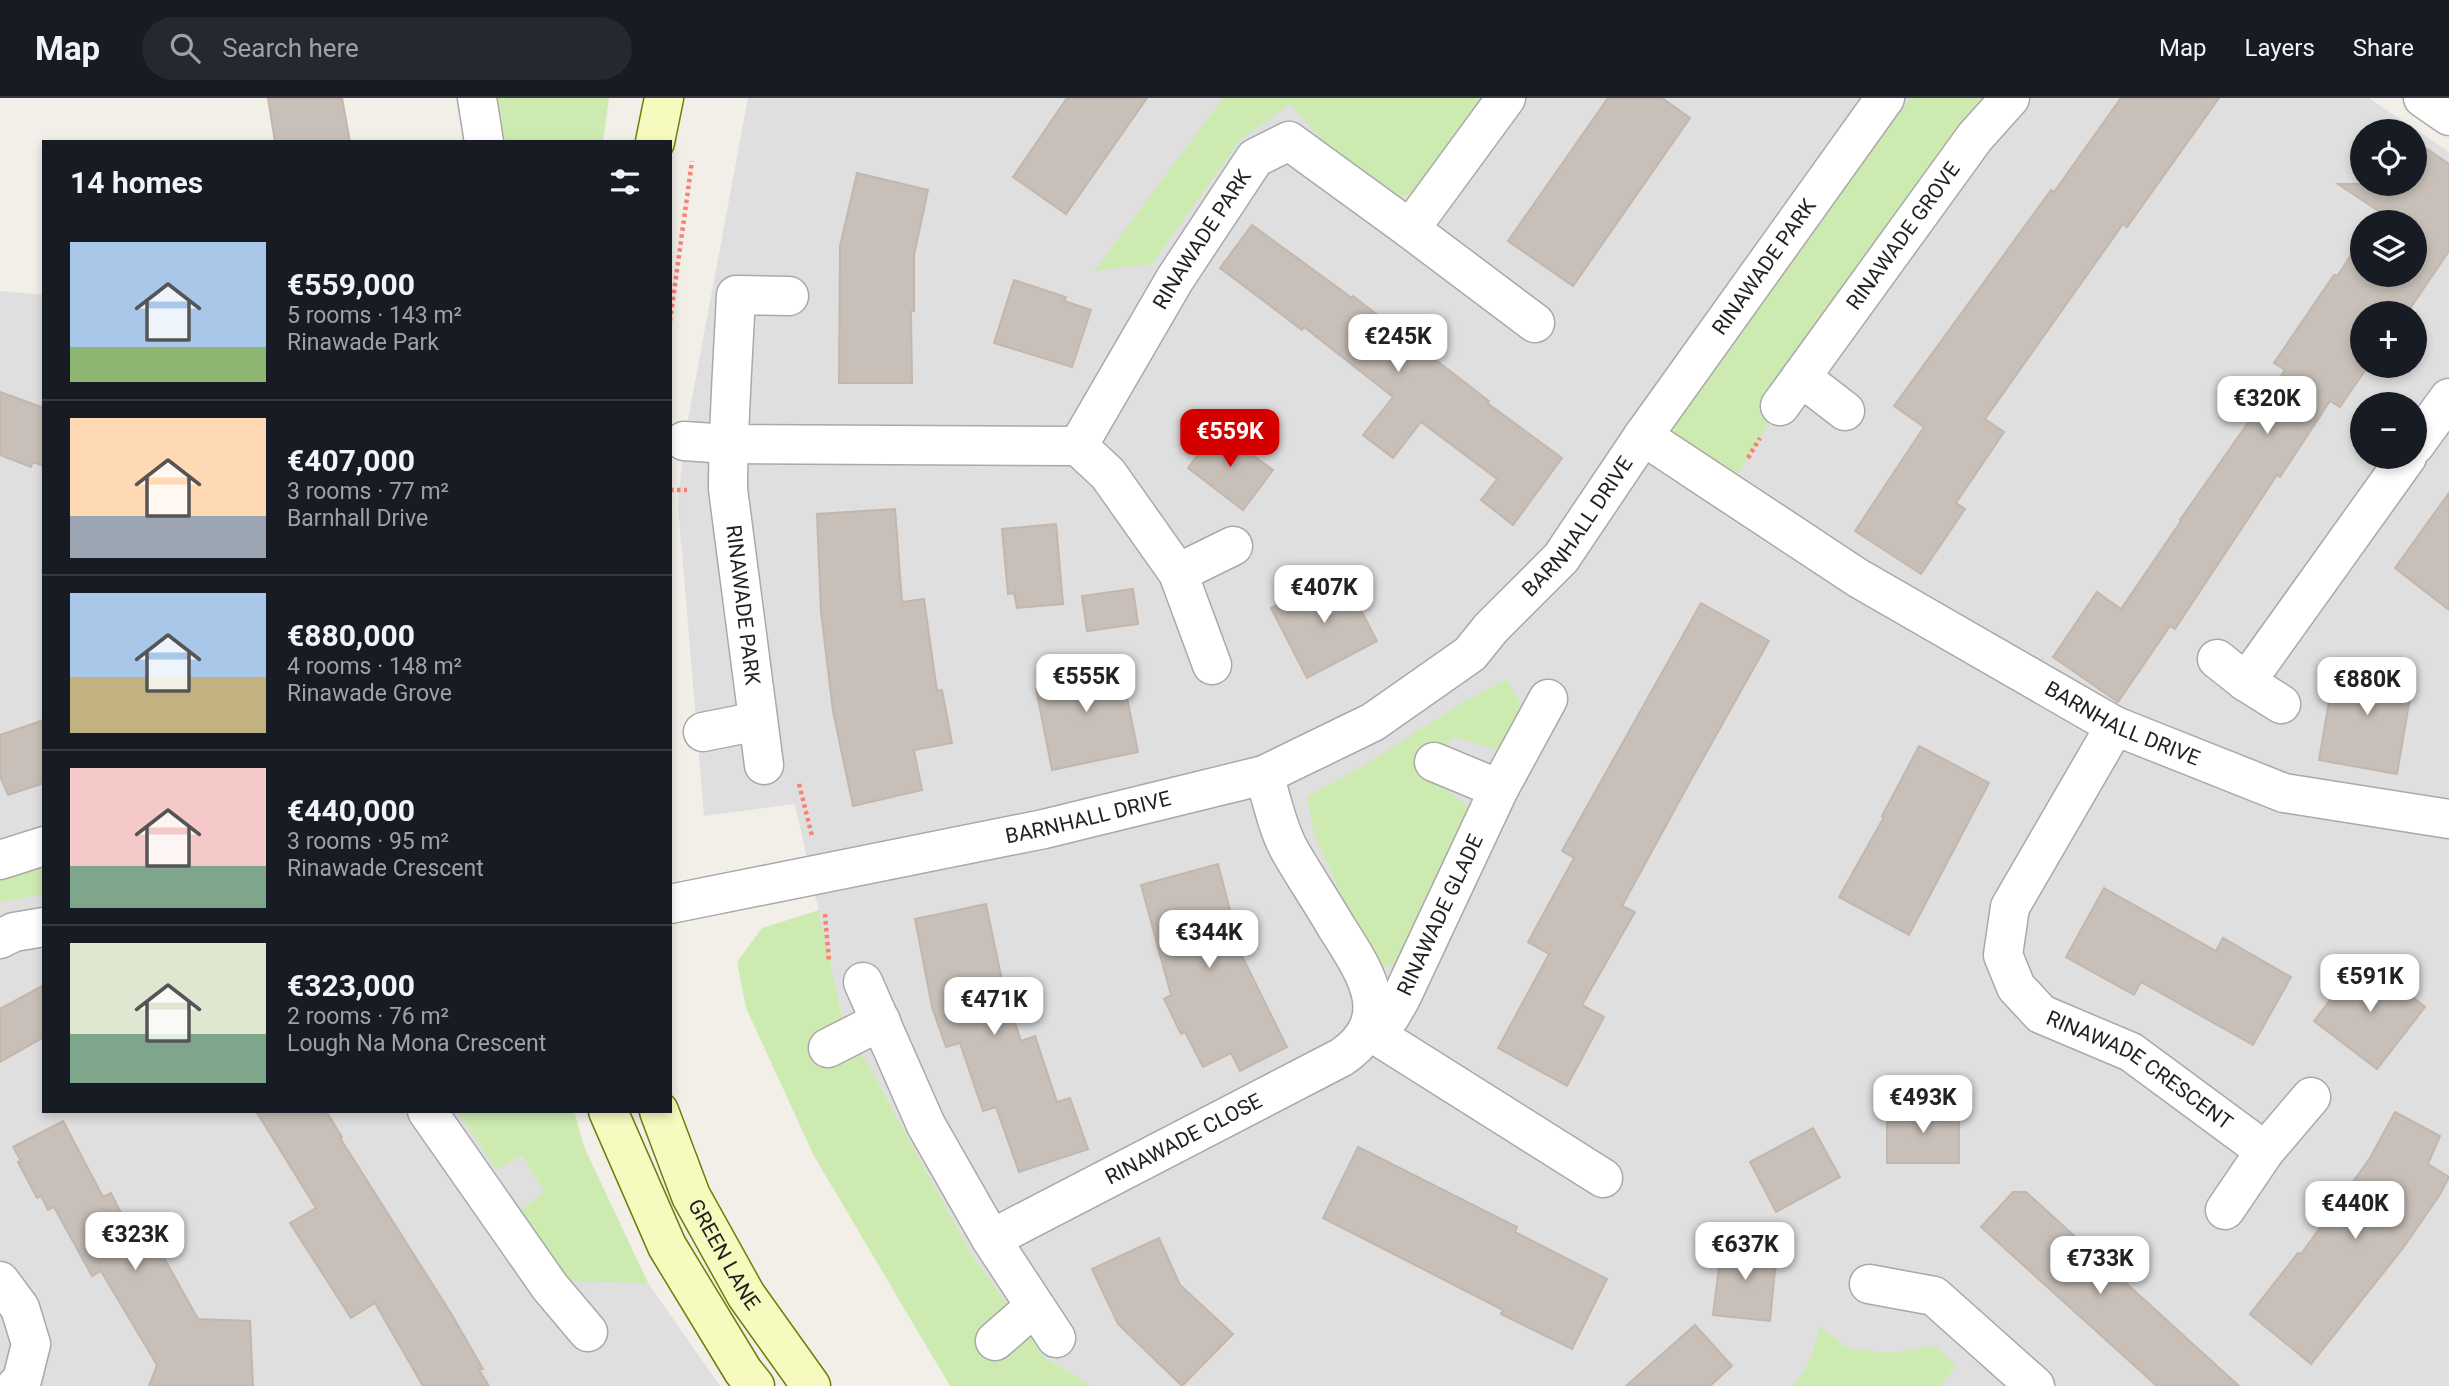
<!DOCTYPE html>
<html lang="en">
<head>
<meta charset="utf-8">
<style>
  :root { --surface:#171b24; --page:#242831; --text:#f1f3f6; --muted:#9ea1a6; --line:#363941; --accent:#d40000 }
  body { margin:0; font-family:Roboto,sans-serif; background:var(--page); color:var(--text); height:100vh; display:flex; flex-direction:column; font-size:26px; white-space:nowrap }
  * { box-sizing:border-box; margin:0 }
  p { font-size:23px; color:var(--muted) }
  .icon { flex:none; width:38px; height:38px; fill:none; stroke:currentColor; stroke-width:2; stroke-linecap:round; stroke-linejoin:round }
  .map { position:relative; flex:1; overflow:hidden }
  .details { position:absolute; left:42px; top:42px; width:630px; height:973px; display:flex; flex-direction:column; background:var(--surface); border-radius:0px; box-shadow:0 4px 10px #0003 }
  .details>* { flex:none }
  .fabs { position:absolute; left:2350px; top:21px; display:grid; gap:14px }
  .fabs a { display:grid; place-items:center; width:77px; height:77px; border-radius:50%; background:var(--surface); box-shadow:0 4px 10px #0003; font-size:35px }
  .price { position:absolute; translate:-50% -60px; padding:0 16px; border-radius:14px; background:#fff; color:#222; font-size:23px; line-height:46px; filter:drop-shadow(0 2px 4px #0008) }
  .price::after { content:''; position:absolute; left:50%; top:42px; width:21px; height:16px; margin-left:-10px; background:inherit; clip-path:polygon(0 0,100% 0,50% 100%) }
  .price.selected { background:var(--accent); color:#fff }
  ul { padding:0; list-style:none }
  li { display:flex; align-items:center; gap:21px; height:175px; padding:0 28px }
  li+li { border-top:2px solid var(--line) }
  li span { display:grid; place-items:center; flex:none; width:196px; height:140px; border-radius:0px; color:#555 }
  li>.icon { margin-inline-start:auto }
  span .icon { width:84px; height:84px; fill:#fffc; stroke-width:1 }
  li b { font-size:30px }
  h2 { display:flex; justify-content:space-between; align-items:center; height:84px; padding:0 28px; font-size:30px }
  header { display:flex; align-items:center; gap:42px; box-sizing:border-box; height:98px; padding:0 35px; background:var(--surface); border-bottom:2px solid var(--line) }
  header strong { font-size:33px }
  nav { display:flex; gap:38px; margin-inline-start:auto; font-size:24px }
  .search { width:490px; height:63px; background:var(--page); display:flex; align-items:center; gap:18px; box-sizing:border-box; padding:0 24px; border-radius:38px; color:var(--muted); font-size:26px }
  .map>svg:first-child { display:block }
</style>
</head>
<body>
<header>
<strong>Map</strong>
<div class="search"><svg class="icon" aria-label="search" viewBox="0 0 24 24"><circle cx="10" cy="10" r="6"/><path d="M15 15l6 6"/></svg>Search here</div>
<nav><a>Map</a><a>Layers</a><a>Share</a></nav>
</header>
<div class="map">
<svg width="2449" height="1288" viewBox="0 0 2449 1288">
  <rect width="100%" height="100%" fill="#f2efe9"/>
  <g fill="#e0dfdf" fill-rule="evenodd">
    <path d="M 748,0 L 2369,0 L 2449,54 L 2449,1288 L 1093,1288 L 1044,1259 L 969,1152 L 842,918 L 795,706 L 704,718 L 678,408 L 684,343 ZM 2362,33 L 2415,33 L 2415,86 L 2362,86 ZM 2362,124 L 2415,124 L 2415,177 L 2362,177 ZM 2362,215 L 2415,215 L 2415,268 L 2362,268 ZM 2362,306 L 2415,306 L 2415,359 L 2362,359 Z"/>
    <polygon points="0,193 44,197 44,1013 574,1013 584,1049 648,1185 720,1288 0,1288"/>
  </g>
  <g fill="#cdebb0">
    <polygon points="493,0 609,0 603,44 501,44"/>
    <polygon points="1223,0 1486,0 1433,76 1412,96 1391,101 1329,50 1290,6 1241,41 1152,166 1094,173"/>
    <polygon points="1910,0 2006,0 1780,308 1727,393 1643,338"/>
    <path d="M 1506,582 L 1525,611 L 1499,652 L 1453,639 L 1426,675 L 1472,712 L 1405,860 L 1382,871 L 1370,860 L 1314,736 L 1307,698 C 1377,666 1436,614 1506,582 Z"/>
    <polygon points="44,764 44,796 0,804 0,773"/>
    <polygon points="819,812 842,918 969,1152 1044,1259 1093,1288 950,1288 814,1058 746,910 737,864 762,830"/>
    <polygon points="457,1013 574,1013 584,1049 648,1185 569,1183 520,1112 544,1094 522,1057 497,1072"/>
    <polygon points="1820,1229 1848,1250 1890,1255 1934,1248 1956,1267 1940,1288 1793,1288 1808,1267"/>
  </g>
  <g fill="#c7bfb8" stroke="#c4b6ab" stroke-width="2">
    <polygon points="268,0 342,0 350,44 275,44"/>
    <polygon points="1067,0 1147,0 1066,116 1013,79"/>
    <polygon points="1608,0 1662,0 1690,20 1573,188 1508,143"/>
    <polygon points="2121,0 2219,0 2127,129 2123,126 1985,321 2004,334 1956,405 1965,411 1921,476 1855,433 1924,329 1894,308 2051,92 2054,94"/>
    <polygon points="2424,49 2449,66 2449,153 2407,215 2362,215 2362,268 2368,268 2340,309 2330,303 2280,379 2277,377 2175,531 2170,528 2118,604 2053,559 2097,494 2121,511 2181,423 2180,422 2285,272 2274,265 2334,177 2338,177 2362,140 2362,177 2415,177 2415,124 2373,124 2380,114 2338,86 2415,86 2415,62"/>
    <polygon points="857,75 928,92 914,157 914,213 911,213 912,285 839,285 840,148"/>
    <polygon points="1252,127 1352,200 1353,198 1489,303 1487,305 1562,360 1513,427 1481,402 1497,381 1421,324 1393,360 1363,337 1393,299 1304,229 1302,232 1220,170"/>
    <polygon points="1014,182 1066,199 1064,203 1091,212 1072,269 994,245"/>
    <polygon points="0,294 44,310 44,368 33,364 31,369 0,357"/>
    <polygon points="1217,331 1273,372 1243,412 1188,370"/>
    <polygon points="2449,395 2449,512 2395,470"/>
    <polygon points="895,411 902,504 924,501 937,593 942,592 952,645 914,652 922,692 853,708 833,613 821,514 817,416"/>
    <polygon points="1056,426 1063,506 1017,510 1014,495 1008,496 1002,431"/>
    <polygon points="1341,474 1377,543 1307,580 1271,510"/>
    <polygon points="1133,491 1138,526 1087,533 1082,498"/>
    <polygon points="1701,505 1769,543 1687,689 1622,808 1635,814 1582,907 1604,919 1567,988 1498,950 1549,856 1528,844 1574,760 1562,753"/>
    <polygon points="1119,560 1138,654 1052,672 1036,591 1040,591 1037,576"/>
    <polygon points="2336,563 2414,576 2397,676 2319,662"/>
    <polygon points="44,622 44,685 8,697 0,678 0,637"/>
    <polygon points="1919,648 1989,685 1909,837 1839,799 1884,719 1882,718"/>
    <polygon points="1218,766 1242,858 1287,949 1240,973 1231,955 1203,969 1185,934 1181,936 1164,901 1171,897 1141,787"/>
    <polygon points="2104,790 2216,853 2223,840 2291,879 2253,947 2141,884 2134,897 2066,859"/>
    <polygon points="986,806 1004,892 1021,943 1035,938 1057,1004 1070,1000 1088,1051 1019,1074 996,1009 983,1013 960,945 946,949 932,909 915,821"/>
    <polygon points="2363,860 2425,909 2377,971 2314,923"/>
    <polygon points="44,887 44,939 0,964 0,911"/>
    <polygon points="1887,1008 1959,1009 1959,1065 1887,1065"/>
    <polygon points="256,1013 326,1013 342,1039 340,1040 452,1217 483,1271 479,1272 489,1288 423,1288 375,1205 351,1220 290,1125 316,1110"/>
    <polygon points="2395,1014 2440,1038 2428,1066 2449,1079 2439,1098 2403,1150 2311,1266 2250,1216 2298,1155 2301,1156 2370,1060"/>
    <polygon points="63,1023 103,1099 111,1095 137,1147 153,1140 198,1221 250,1223 253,1288 149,1288 157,1267 101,1173 92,1178 54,1109 48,1112 41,1098 37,1100 18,1064 21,1063 13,1049"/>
    <polygon points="1813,1030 1840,1079 1776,1114 1750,1064"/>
    <polygon points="1358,1049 1517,1129 1515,1134 1607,1181 1572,1251 1501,1216 1503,1212 1323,1120"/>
    <polygon points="2013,1094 2026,1094 2239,1288 2157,1288 1981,1129"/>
    <polygon points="1159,1140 1180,1187 1233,1236 1182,1288 1118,1226 1092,1171"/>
    <polygon points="1722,1145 1777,1152 1770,1223 1713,1217"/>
    <polygon points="1695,1227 1732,1268 1710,1288 1626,1288"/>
  </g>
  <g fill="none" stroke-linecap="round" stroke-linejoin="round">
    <g stroke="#a9a9a9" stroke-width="41">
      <g id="street">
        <polyline points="477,0 484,44"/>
        <polyline points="2423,0 2449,18"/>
        <polyline points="1410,131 1506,0"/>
        <polyline points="1801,279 1845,313"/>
        <path id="s1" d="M 1780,308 L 1975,39 L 2010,0"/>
        <path id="s2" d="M 1643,338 L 1858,480 L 2115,628 L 2284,695 L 2449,721"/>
        <path id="s3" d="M 684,343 L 728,346 L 1078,348 L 1175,181 L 1255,60 L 1289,43 L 1410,131 L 1535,225"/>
        <polyline points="2415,347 2449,300"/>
        <polyline points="1078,348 1108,376 1178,475 1212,567"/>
        <polyline points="1178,475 1233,448"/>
        <polyline points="2217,561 2246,584 2407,359"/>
        <polyline points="2246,584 2281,606"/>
        <polyline points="1548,601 1499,691 1401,900 1390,919 1368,932 1603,1080"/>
        <path id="s4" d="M 2115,628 L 2010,809 L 2003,857 L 2016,889 L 2041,916 L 2131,954 L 2265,1053"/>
        <polyline points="703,634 758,623"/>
        <polyline points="1434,664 1499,691"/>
        <path d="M 764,667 L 728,391 C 728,327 733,262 736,197 L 789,198"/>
        <polyline points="0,762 44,748"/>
        <path id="s5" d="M 670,806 L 1044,731 L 1264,677 L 1373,624 L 1470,556 L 1491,530 L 1561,460 L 1643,338 L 1885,0"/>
        <polyline points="0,841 14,834 44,829"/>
        <polyline points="863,884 926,1027 991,1141 1056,1240"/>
        <polyline points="828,950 881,923"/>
        <polyline points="427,1013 550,1189 588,1234"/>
        <polyline points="2225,1112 2265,1053 2311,999"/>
        <path id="s6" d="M 991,1141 L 1342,959 C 1398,920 1365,874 1337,830 C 1322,804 1305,779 1290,753 C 1277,730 1272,701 1264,677"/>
        <polyline points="0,1183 20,1210 31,1246 22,1282 16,1288"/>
        <polyline points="1869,1186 1934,1198 2035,1288"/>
        <polyline points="995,1243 1034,1209"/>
      </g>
    </g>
    <g stroke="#707d05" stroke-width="41">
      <g id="secondary">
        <polyline points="655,44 664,0"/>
        <polyline points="608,1013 667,1148 743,1273 755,1288"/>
        <path id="s7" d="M 659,1013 L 691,1098 L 746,1197 L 811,1288"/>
      </g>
    </g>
    <g stroke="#fa8072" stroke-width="4.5" stroke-dasharray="3.5 3.5" stroke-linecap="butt">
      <polyline points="670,223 692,63"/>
      <polyline points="1748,360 1760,340"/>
      <polyline points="670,392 687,392"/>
      <polyline points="799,686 812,738"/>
      <polyline points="825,816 829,863"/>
    </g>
    <use href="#street" stroke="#fff" stroke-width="38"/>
    <use href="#secondary" stroke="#f7fabf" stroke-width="38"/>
  </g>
  <g text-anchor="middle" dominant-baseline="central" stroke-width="5" stroke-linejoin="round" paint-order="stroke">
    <g font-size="21" fill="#222" stroke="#fff">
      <text stroke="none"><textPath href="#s1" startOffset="210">RINAWADE GROVE</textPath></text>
      <text stroke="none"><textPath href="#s3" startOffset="635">RINAWADE PARK</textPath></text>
      <text stroke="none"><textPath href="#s5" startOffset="1335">RINAWADE PARK</textPath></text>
      <text stroke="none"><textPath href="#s5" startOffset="1015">BARNHALL DRIVE</textPath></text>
      <text transform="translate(743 507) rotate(83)">RINAWADE PARK</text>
      <text stroke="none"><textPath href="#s2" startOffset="560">BARNHALL DRIVE</textPath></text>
      <text stroke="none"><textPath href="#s5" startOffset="427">BARNHALL DRIVE</textPath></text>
      <text transform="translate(1440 817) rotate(-65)">RINAWADE GLADE</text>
      <text stroke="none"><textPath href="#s4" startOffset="443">RINAWADE CRESCENT</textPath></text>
      <text stroke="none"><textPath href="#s6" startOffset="217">RINAWADE CLOSE</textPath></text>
      <text stroke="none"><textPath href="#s7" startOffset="158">GREEN LANE</textPath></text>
    </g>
  </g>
</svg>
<div class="fabs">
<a><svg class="icon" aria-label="locate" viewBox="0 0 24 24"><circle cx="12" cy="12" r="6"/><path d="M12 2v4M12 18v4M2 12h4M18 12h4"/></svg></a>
<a><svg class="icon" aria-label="layers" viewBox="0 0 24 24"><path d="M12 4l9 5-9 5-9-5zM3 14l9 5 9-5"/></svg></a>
<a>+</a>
<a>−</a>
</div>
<b class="price" style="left:1398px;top:276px">€245K</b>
<b class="price" style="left:2267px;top:338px">€320K</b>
<b class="price selected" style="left:1230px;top:371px">€559K</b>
<b class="price" style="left:1324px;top:527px">€407K</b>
<b class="price" style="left:1086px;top:616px">€555K</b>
<b class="price" style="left:2367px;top:619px">€880K</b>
<b class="price" style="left:1209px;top:872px">€344K</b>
<b class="price" style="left:2370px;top:916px">€591K</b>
<b class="price" style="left:994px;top:939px">€471K</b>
<b class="price" style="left:1923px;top:1037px">€493K</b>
<b class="price" style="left:2355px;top:1143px">€440K</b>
<b class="price" style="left:135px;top:1174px">€323K</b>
<b class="price" style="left:1745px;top:1184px">€637K</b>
<b class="price" style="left:2100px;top:1198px">€733K</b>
<section class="details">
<h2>14 homes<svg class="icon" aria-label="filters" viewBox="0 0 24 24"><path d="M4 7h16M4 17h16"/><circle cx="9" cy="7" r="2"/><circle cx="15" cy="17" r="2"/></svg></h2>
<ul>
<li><span style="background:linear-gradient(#a9c7e8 75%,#8fb573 0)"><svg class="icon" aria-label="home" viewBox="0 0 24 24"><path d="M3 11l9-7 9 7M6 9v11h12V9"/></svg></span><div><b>€559,000</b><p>5 rooms · 143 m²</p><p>Rinawade Park</p></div></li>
<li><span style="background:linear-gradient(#ffd9b3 70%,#9aa5b1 0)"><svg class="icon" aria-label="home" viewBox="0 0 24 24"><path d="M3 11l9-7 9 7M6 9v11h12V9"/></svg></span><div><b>€407,000</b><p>3 rooms · 77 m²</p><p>Barnhall Drive</p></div></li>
<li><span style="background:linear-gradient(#a9c7e8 60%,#c2b280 0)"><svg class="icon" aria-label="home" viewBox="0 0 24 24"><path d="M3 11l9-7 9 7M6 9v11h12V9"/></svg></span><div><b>€880,000</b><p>4 rooms · 148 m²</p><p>Rinawade Grove</p></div></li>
<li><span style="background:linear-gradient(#f6c9c9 70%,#7fa58c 0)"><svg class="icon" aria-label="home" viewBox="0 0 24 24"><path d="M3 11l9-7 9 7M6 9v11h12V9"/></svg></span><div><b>€440,000</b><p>3 rooms · 95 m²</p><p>Rinawade Crescent</p></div></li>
<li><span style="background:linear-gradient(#dfe7d0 65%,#7fa58c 0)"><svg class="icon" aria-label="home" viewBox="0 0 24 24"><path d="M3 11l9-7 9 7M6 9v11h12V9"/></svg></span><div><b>€323,000</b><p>2 rooms · 76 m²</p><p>Lough Na Mona Crescent</p></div></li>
</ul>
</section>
</div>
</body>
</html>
